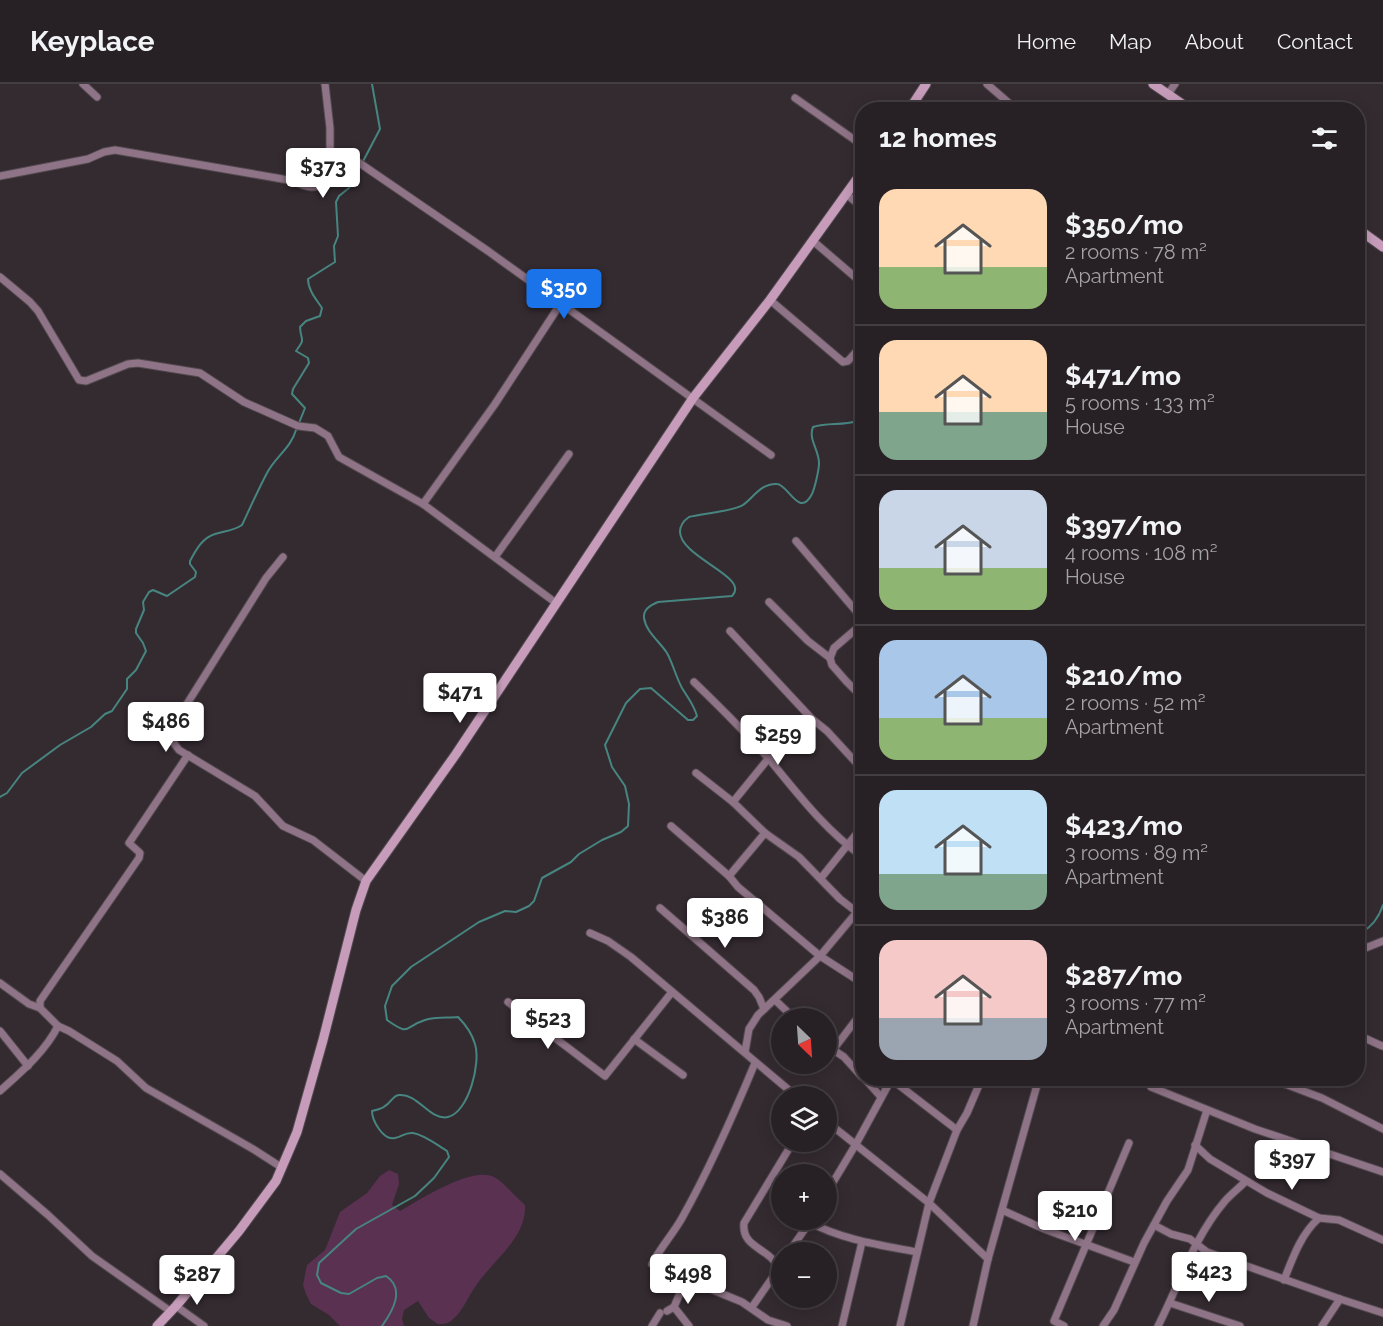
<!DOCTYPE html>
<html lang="en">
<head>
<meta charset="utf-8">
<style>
  :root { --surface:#272025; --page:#332d32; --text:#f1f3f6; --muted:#a4a3a7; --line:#433e42; --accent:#1a73e8 }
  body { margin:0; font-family:Raleway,sans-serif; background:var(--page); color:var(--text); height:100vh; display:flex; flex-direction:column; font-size:22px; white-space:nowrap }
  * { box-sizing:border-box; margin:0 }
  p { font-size:20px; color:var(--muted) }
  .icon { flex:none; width:33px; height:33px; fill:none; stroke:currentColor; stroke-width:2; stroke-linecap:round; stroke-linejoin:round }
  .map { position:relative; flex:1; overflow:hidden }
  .side { position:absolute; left:855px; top:18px; width:510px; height:984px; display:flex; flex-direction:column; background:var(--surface); border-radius:24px; box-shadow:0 3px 15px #0003,0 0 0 2px var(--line) }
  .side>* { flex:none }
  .needle { width:39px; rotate:155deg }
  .controls { position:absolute; left:771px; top:924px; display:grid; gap:12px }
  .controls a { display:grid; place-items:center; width:66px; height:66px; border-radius:50%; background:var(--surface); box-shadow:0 3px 15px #0003,0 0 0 2px var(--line); font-size:30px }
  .price { position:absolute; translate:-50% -51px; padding:0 14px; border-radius:6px; background:#fff; color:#222; font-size:20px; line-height:39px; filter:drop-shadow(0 2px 3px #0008) }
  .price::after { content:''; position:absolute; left:50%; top:36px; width:18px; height:14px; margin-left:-9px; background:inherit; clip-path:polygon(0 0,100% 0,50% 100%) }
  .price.selected { background:var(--accent); color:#fff }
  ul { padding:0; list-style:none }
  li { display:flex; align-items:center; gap:18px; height:150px; padding:0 24px }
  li+li { border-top:2px solid var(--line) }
  li span { display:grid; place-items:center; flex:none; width:168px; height:120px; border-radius:18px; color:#555 }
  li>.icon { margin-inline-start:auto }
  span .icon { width:72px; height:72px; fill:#fffc; stroke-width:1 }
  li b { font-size:26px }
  h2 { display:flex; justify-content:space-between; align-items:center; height:72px; padding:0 24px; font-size:26px }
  header { display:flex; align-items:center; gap:36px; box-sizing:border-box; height:84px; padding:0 30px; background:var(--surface); border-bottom:2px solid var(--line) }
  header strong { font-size:28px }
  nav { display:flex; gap:33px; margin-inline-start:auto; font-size:21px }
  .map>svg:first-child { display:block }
</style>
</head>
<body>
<header>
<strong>Keyplace</strong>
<nav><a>Home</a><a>Map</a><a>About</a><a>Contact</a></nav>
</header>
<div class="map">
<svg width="1383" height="1242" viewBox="0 0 1383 1242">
  <rect width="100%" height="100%" fill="#342b31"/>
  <path fill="#5a3151" d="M 389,1086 L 398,1090 L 399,1100 L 392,1121 L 400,1127 C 420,1116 471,1082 494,1093 C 505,1099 515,1113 525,1121 C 527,1154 491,1178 475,1203 C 466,1216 464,1226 451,1237 C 447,1240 443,1240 438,1240 L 429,1234 L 418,1217 L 404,1226 L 402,1235 L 404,1242 L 340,1242 L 329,1231 L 311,1220 L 306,1210 L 303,1201 L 307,1181 L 325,1166 L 340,1128 L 367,1109 L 380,1092 Z"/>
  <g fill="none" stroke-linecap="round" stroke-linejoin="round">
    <g stroke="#478580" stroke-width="2">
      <path d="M 299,339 L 305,324 L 292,310 L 293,305 L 309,279 L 308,274 L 296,267 C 306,253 301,259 300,243 L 306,237 L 320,232 L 322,224 C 316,215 308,206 308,195 L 335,178 L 334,162 L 338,152 L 336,118 L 339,112 L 349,104 L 380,45 L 372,0"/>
      <path d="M 0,713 L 7,709 L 22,689 L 60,661 L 91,643 L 105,630 L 112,627 L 127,605 L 127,595 L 136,586 L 146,567 L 143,559 L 136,549 L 136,545 L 144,526 L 143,518 L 149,508 L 153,506 L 167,512 L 195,493 L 196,488 L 190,480 L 190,477 C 196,466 202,454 215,450 C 225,447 233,447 242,441 C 250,424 258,406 267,389 C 275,373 291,364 296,346"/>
      <path d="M 1358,846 L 1362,848 C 1373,842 1379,833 1383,821"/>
      <path d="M 382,1242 C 392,1228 406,1205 386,1192 L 377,1194 L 349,1210 L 341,1209 L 321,1199 L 317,1191 L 319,1179 L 356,1145 L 415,1112 L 434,1094 L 449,1073 L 447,1067 C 437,1061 425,1051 413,1049 C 405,1048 402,1053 395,1054 C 383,1057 372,1036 372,1027 C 376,1026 382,1025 385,1022 C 391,1019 392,1012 399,1011 C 418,1009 430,1037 448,1033 C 469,1028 481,978 475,960 C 472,950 465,940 458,933 C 448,934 434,933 425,936 C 403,943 411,953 387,936 L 385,922 L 392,902 L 411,883 L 479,838 L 505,827 L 516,828 L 529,822 L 534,817 L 542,794 L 571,778 L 579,770 L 602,756 L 621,748 L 628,742 L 629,720 L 625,702 L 612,683 L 605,661 L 626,619 L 640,605 L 651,604 L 688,636 L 693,636 L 697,632 C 694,621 688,614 682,604 C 676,593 673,580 667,569 C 660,558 646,548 644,534 C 643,525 651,521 658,518 L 732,512 C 751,493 681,474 680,448 C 680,441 683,437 689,433 C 700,430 735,427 743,421 C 754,413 761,399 777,400 C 788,400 799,435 812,410 C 815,403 819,386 819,379 C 819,366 808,355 813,343 C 828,338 842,342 857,337 L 862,325"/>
    </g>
    <g stroke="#52494f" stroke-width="9">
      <g id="street">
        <polyline points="83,0 97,13"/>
        <polyline points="325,0 330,44 330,67"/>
        <polyline points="987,0 1017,26"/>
        <polyline points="1168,10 1175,0"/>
        <polyline points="795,14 862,61"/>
        <polyline points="916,16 928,26"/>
        <path d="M 0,92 L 88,75 L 104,68 L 115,66 L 294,97 C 307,104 315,106 328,97 L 330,67 L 358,78 L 488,167 L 771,371"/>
        <polyline points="846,110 862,123"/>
        <polyline points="813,157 862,199"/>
        <polyline points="0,193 30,218 38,227 79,296 86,297 128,280 138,279 200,289 244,318 298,342 315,344 328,352 339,373 423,420 556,519"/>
        <polyline points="770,216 843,278 848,277 862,261"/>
        <polyline points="423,420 495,320 561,219"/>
        <polyline points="796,457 862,534"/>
        <polyline points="283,473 266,494 170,647 173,658 179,666 255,712 283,742 313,756 366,797"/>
        <polyline points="495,473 569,370"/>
        <polyline points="769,518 808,557 830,574 832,581 846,597 862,613"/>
        <polyline points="730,547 812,635 827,647 862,685"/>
        <polyline points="830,574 834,564 862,540"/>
        <path d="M 694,598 C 720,623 745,648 769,675 C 797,709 826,747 862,772"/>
        <polyline points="696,689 733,718 765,749 799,773 840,815 862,832"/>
        <polyline points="733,718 768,675 812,635"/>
        <polyline points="671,742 729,792 738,803 820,872 862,899"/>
        <polyline points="729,792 765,749"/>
        <polyline points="821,794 862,743"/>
        <polyline points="660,824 754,906 759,913 764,925"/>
        <polyline points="590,849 608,857 631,873 796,1012"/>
        <polyline points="1358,867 1383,857"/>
        <polyline points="0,899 29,920 40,924"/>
        <polyline points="775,916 794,934"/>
        <polyline points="508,918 605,992 672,908"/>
        <polyline points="58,942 69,947 117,977 146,1004 253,1065 281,1083"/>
        <polyline points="0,947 28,982"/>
        <polyline points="1358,951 1382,962"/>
        <polyline points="634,955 683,991"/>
        <polyline points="826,961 844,973 862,993"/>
        <polyline points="833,966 862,928"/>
        <polyline points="745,968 749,945 758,931 820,872 857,828"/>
        <polyline points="864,994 881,1013"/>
        <polyline points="1269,994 1322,1014 1383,1045"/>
        <polyline points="891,995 957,1046"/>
        <polyline points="1151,1003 1255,1045 1383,1088"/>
        <path d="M 0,1007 C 21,988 45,968 58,942 L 40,924 L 40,917 L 139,774 L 140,769 L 129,759 L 188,671"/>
        <polyline points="826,1037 929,1119 988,1175"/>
        <polyline points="1195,1061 1210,1075 1267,1109 1319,1134 1339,1136 1383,1156"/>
        <polyline points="0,1090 48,1131 92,1172 170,1227"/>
        <polyline points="826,1110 856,1060 892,994"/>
        <polyline points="1002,1126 1044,1145 1134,1178"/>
        <path d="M 809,1138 C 843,1156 880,1161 917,1168"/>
        <polyline points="1154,1141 1171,1150 1190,1155 1207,1168 1340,1215 1383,1229"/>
        <polyline points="789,1168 811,1136"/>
        <path d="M 652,1180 C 660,1164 673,1150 682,1134 C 710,1084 733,1032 755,979"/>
        <path d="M 778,1184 C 776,1180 773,1175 769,1172 C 757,1162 742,1158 744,1139 L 793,1058"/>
        <path d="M 1284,1196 C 1293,1173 1301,1150 1319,1134"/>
        <polyline points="1170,1219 1240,1242"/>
        <polyline points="176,1222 204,1242"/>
        <polyline points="674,1223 689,1242"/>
        <polyline points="752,1223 782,1180"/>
        <polyline points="667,1227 674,1223 686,1195 742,1218 768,1236 787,1242"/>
        <polyline points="652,1242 660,1229"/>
        <polyline points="842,1242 862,1158"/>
        <polyline points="900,1242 929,1119 957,1046 967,1029 982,994"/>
        <polyline points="973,1242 988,1175 1039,994"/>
        <polyline points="1064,1242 1054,1237 1129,1059"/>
        <polyline points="1103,1242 1114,1226 1144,1159 1167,1117 1188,1086 1207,1026"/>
        <path d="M 1158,1242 C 1179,1201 1194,1153 1225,1117 C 1231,1110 1239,1104 1245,1098"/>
        <polyline points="1322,1242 1340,1215"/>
      </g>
    </g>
    <g stroke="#52494f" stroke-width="11">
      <g id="secondary">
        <polyline points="1153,0 1191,26"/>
        <polyline points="909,26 926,0"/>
        <polyline points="1358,145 1383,163"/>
        <polyline points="157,1242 176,1222 239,1147 276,1097 297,1048 323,956 356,826 366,797 456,670 693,314 770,216 862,88"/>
      </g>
    </g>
    <use href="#street" stroke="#8f7487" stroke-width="7"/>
    <use href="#secondary" stroke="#c69cba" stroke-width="9"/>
  </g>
</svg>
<div class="controls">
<a><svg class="needle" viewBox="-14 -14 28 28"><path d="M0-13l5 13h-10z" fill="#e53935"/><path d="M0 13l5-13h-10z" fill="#a4a3a7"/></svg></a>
<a><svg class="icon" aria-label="layers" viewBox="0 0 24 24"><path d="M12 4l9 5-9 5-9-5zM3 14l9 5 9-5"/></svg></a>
<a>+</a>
<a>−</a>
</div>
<b class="price" style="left:323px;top:115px">$373</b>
<b class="price selected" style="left:564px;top:236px">$350</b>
<b class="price" style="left:460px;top:640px">$471</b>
<b class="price" style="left:166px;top:669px">$486</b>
<b class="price" style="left:778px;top:682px">$259</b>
<b class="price" style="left:725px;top:865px">$386</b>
<b class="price" style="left:548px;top:966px">$523</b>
<b class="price" style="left:1292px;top:1107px">$397</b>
<b class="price" style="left:1075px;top:1158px">$210</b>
<b class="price" style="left:1209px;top:1219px">$423</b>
<b class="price" style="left:688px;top:1221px">$498</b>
<b class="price" style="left:197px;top:1222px">$287</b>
<section class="side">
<h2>12 homes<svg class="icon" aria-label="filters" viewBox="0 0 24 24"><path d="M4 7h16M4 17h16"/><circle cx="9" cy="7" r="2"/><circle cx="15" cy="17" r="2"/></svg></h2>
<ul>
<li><span style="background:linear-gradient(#ffd9b3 65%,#8fb573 0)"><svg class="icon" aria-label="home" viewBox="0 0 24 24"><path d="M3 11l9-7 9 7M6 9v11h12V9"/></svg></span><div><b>$350/mo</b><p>2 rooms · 78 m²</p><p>Apartment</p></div></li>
<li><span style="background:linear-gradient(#ffd9b3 60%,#7fa58c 0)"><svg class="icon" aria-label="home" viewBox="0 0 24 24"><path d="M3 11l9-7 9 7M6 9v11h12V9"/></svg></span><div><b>$471/mo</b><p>5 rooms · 133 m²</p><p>House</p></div></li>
<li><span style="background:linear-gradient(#c9d6e8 65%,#8fb573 0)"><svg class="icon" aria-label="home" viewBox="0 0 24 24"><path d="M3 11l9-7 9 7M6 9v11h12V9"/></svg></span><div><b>$397/mo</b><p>4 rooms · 108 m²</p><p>House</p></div></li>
<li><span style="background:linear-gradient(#a9c7e8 65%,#8fb573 0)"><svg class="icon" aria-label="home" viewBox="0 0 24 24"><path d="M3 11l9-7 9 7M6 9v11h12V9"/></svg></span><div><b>$210/mo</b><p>2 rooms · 52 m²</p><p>Apartment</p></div></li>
<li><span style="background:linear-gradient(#bfe0f5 70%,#7fa58c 0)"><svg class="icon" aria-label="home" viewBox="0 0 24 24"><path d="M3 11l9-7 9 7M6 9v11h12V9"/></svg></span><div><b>$423/mo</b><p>3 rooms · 89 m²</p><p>Apartment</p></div></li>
<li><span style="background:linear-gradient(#f6c9c9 65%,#9aa5b1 0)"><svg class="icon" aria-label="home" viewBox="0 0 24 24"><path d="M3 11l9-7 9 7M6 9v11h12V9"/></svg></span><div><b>$287/mo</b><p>3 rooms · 77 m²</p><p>Apartment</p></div></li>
</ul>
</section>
</div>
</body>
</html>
